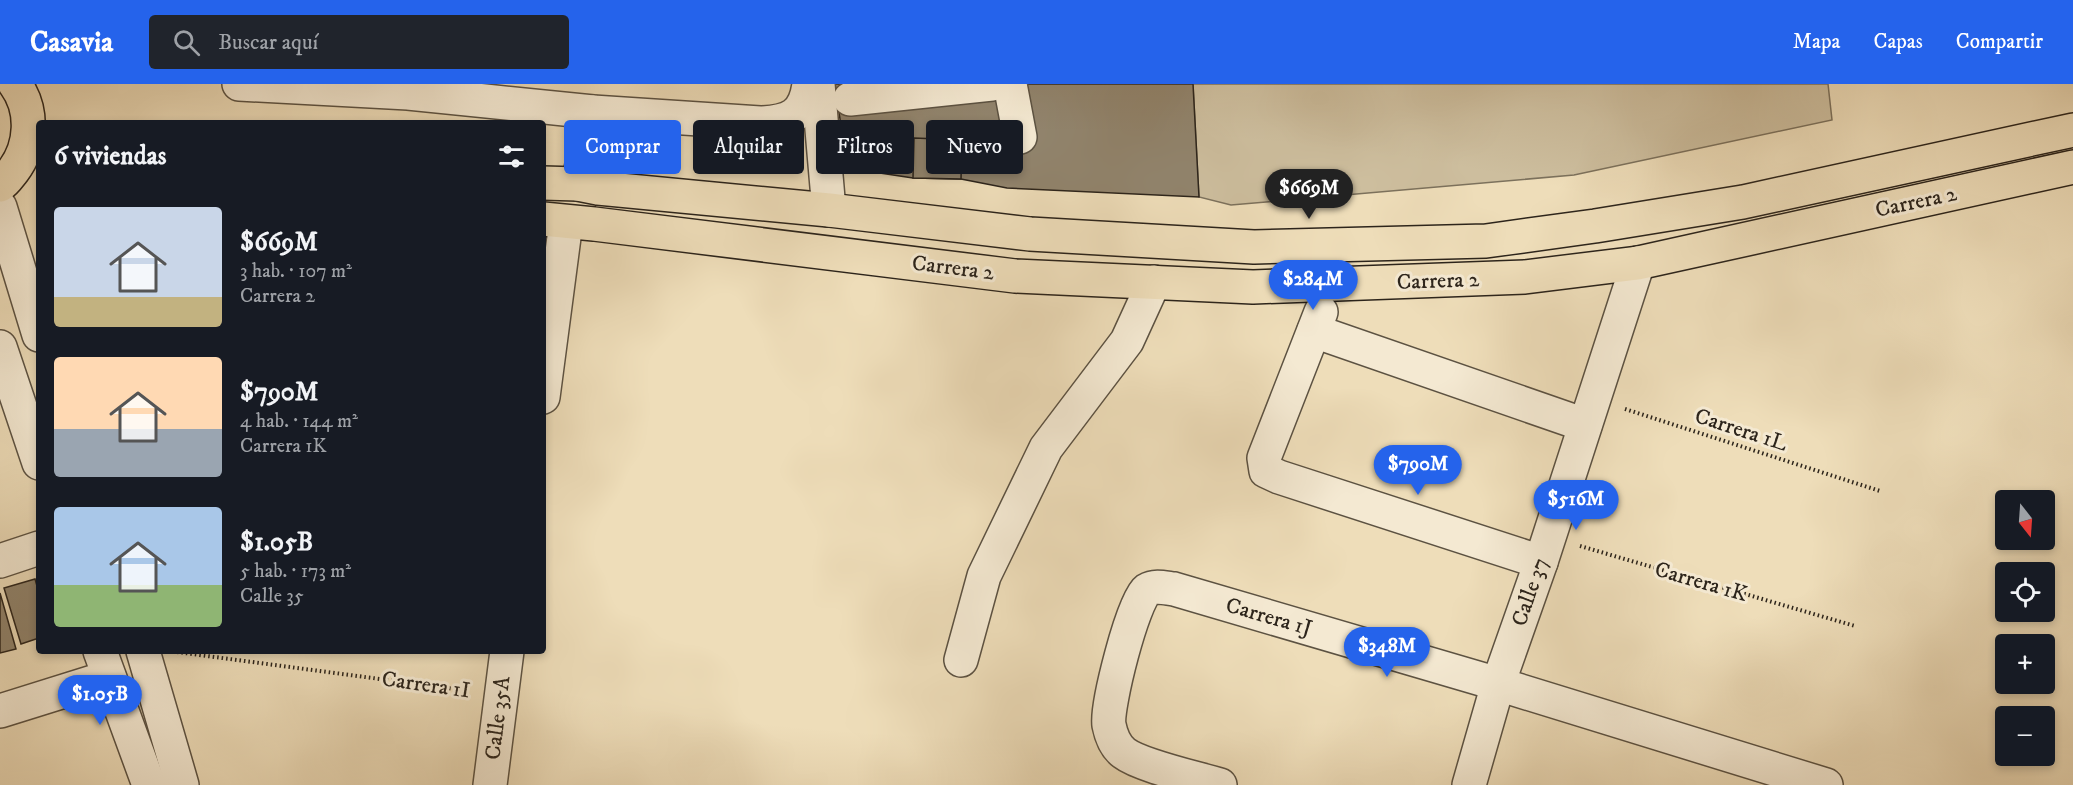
<!DOCTYPE html>
<html lang="es">
<head>
<meta charset="utf-8">
<style>
  :root { --surface:#171b24; --page:#20242c; --text:#f1f3f6; --muted:#9ea1a6; --accent:#2563eb }
  body { margin:0; font-family:"IM FELL DW Pica",serif; background:var(--page); color:var(--text); height:100vh; display:flex; flex-direction:column; font-size:22px; white-space:nowrap }
  * { box-sizing:border-box; margin:0 }
  p { font-size:20px; color:var(--muted) }
  .icon { flex:none; width:33px; height:33px; fill:none; stroke:currentColor; stroke-width:2; stroke-linecap:round; stroke-linejoin:round }
  .map { position:relative; flex:1; overflow:hidden }
  .panel { position:absolute; left:36px; top:36px; width:510px; height:534px; display:flex; flex-direction:column; background:var(--surface); border-radius:6px; box-shadow:0 3px 9px #0003 }
  .panel>* { flex:none }
  .hud { position:absolute; left:564px; top:36px; width:570px; height:54px; display:flex; gap:12px }
  .needle { width:39px; rotate:163deg }
  .tools { position:absolute; left:1995px; top:406px; display:grid; gap:12px }
  .tools a { display:grid; place-items:center; width:60px; height:60px; border-radius:6px; background:var(--surface); box-shadow:0 3px 9px #0003; font-size:30px }
  .price { position:absolute; translate:-50% -51px; padding:0 14px; border-radius:21px; background:var(--accent); color:#fff; font-size:20px; line-height:39px; filter:drop-shadow(0 2px 3px #0008) }
  .price::after { content:''; position:absolute; left:50%; top:36px; width:18px; height:14px; margin-left:-9px; background:inherit; clip-path:polygon(0 0,100% 0,50% 100%) }
  .price.current { background:#222; color:#fff }
  ul { padding:0; list-style:none }
  li { display:flex; align-items:center; gap:18px; height:150px; padding:0 18px }
  li span { display:grid; place-items:center; flex:none; width:168px; height:120px; border-radius:6px; color:#555 }
  li>.icon { margin-inline-start:auto }
  span .icon { width:72px; height:72px; fill:#fffc; stroke-width:1 }
  li b { font-size:26px }
  h2 { display:flex; justify-content:space-between; align-items:center; height:72px; padding:0 18px; font-size:26px }
  .pill { padding:0 21px; border-radius:6px; background:var(--surface); box-shadow:0 3px 9px #0003; font-size:21px; line-height:54px }
  .pill.current { background:var(--accent); color:#fff }
  header { display:flex; align-items:center; gap:36px; box-sizing:border-box; height:84px; padding:0 30px; background:var(--accent); color:#fff }
  header strong { font-size:28px }
  nav { display:flex; gap:33px; margin-inline-start:auto; font-size:21px }
  .search { width:420px; height:54px; background:var(--page); display:flex; align-items:center; gap:15px; box-sizing:border-box; padding:0 21px; border-radius:6px; color:var(--muted); font-size:22px }
  .map>svg:first-child { display:block }
</style>
</head>
<body>
<header>
<strong>Casavia</strong>
<div class="search"><svg class="icon" aria-label="search" viewBox="0 0 24 24"><circle cx="10" cy="10" r="6"/><path d="M15 15l6 6"/></svg>Buscar aquí</div>
<nav><a>Mapa</a><a>Capas</a><a>Compartir</a></nav>
</header>
<div class="map">
<svg width="2073" height="701" viewBox="0 0 2073 701">
  <rect width="100%" height="100%" fill="#eeddb9"/>
  <filter id="stains"><feTurbulence type="fractalNoise" baseFrequency=".00333" numOctaves="4"/><feColorMatrix values="0 0 0 0 .2 0 0 0 0 .09 0 0 0 0 .02 0 0 0 .5 -.17"/></filter>
  <radialGradient id="worn" r=".72"><stop offset=".6" stop-color="#630" stop-opacity="0"/><stop offset="1" stop-color="#630" stop-opacity=".3"/></radialGradient>
  <polygon fill="#cdbe9e" stroke="#7c715c" stroke-width="1.5" points="1193,0 1828,0 1832,36 1574,91 1231,121 1199,113"/>
  <g fill="#91846d" stroke="#2c241b" stroke-width="1.5">
    <polygon points="835,0 1193,0 1199,113 1007,104 961,95 913,94 847,84"/>
    <polygon points="914,54 962,56 961,95 913,94"/>
    <polygon points="35,495 39,509 39,554 21,560 4,504"/>
    <polygon points="0,509 16,565 0,569"/>
  </g>
  <g fill="none" stroke-linecap="round" stroke-linejoin="round">
    <g stroke="#5c5242" stroke-width="36">
      <g id="minor">
        <path d="M 239,0 L 408,9 L 593,28 L 760,39 C 790,38 805,31 809,0"/>
        <polyline points="818,0 829,126"/>
        <polyline points="1010,0 1020,53"/>
        <polyline points="850,15 992,0"/>
        <polyline points="578,100 593,28"/>
        <polyline points="0,123 39,251"/>
        <polyline points="1321,228 1264,374 1266,387 1279,393 1541,478"/>
        <polyline points="1314,247 1585,341"/>
        <polyline points="0,263 39,379"/>
        <polyline points="543,313 566,138"/>
        <polyline points="0,477 39,464"/>
        <polyline points="100,567 149,701"/>
        <polyline points="143,567 182,701"/>
        <polyline points="961,576 984,492 1046,364 1127,257 1154,198"/>
        <polyline points="0,627 109,593"/>
        <polyline points="490,701 507,567"/>
        <path d="M 1220,701 C 1197,694 1141,682 1124,669 C 1116,663 1111,651 1109,641 C 1106,623 1133,516 1147,506 C 1155,501 1165,504 1174,505 L 1498,600 L 1826,701"/>
        <polyline points="1469,701 1498,600 1541,478 1638,179"/>
      </g>
    </g>
    <g stroke="#2c241b" stroke-width="36">
      <g id="major">
        <polyline points="543,99 578,100 598,104 829,126 1030,150 1254,163 1486,157 1595,142 1743,118 2073,46"/>
        <path d="M 0,101 C 6,97 9,92 13,87 C 32,62 34,26 15,0"/>
        <polyline points="543,135 594,140 1015,192 1253,203 1525,193 1638,179 2073,83"/>
      </g>
    </g>
    <g stroke="#2c241b" stroke-width="4" stroke-dasharray="1.5 3" stroke-linecap="butt">
      <polyline points="1625,325 1880,407"/>
      <polyline points="1580,462 1855,542"/>
      <polyline points="177,568 470,607"/>
    </g>
    <use href="#minor" stroke="#f4e9d2" stroke-width="33"/>
    <use href="#major" stroke="#eeddb9" stroke-width="33"/>
  </g>
  <g text-anchor="middle" dominant-baseline="central" stroke-width="6" stroke-linejoin="round" paint-order="stroke">
    <g font-size="22" fill="#2c241b" stroke="#f4e9d2">
      <text transform="translate(1916 118) rotate(-12)">Carrera 2</text>
      <text transform="translate(953 184) rotate(7)">Carrera 2</text>
      <text transform="translate(1438 197) rotate(-2)">Carrera 2</text>
      <text transform="translate(1741 346) rotate(18)">Carrera 1L</text>
      <text transform="translate(1701 498) rotate(16)">Carrera 1K</text>
      <text transform="translate(1530 508) rotate(-71)">Calle 37</text>
      <text transform="translate(1269 533) rotate(16)">Carrera 1J</text>
      <text transform="translate(426 601) rotate(8)">Carrera 1I</text>
      <text transform="translate(498 634) rotate(-83)">Calle 35A</text>
    </g>
  </g>
  <rect width="100%" height="100%" filter="url(#stains)"/>
  <rect width="100%" height="100%" fill="url(#worn)"/>
</svg>
<div class="tools">
<a><svg class="needle" viewBox="-14 -14 28 28"><path d="M0-13l5 13h-10z" fill="#e53935"/><path d="M0 13l5-13h-10z" fill="#9ea1a6"/></svg></a>
<a><svg class="icon" aria-label="locate" viewBox="0 0 24 24"><circle cx="12" cy="12" r="6"/><path d="M12 2v4M12 18v4M2 12h4M18 12h4"/></svg></a>
<a>+</a>
<a>−</a>
</div>
<b class="price current" style="left:1309px;top:136px">$669M</b>
<b class="price" style="left:1313px;top:227px">$284M</b>
<b class="price" style="left:1418px;top:412px">$790M</b>
<b class="price" style="left:1576px;top:447px">$516M</b>
<b class="price" style="left:1387px;top:594px">$348M</b>
<b class="price" style="left:100px;top:642px">$1.05B</b>
<div class="hud">
<a class="pill current">Comprar</a>
<a class="pill">Alquilar</a>
<a class="pill">Filtros</a>
<a class="pill">Nuevo</a>
</div>
<section class="panel">
<h2>6 viviendas<svg class="icon" aria-label="filters" viewBox="0 0 24 24"><path d="M4 7h16M4 17h16"/><circle cx="9" cy="7" r="2"/><circle cx="15" cy="17" r="2"/></svg></h2>
<ul>
<li><span style="background:linear-gradient(#c9d6e8 75%,#c2b280 0)"><svg class="icon" aria-label="home" viewBox="0 0 24 24"><path d="M3 11l9-7 9 7M6 9v11h12V9"/></svg></span><div><b>$669M</b><p>3 hab. · 107 m²</p><p>Carrera 2</p></div></li>
<li><span style="background:linear-gradient(#ffd9b3 60%,#9aa5b1 0)"><svg class="icon" aria-label="home" viewBox="0 0 24 24"><path d="M3 11l9-7 9 7M6 9v11h12V9"/></svg></span><div><b>$790M</b><p>4 hab. · 144 m²</p><p>Carrera 1K</p></div></li>
<li><span style="background:linear-gradient(#a9c7e8 65%,#8fb573 0)"><svg class="icon" aria-label="home" viewBox="0 0 24 24"><path d="M3 11l9-7 9 7M6 9v11h12V9"/></svg></span><div><b>$1.05B</b><p>5 hab. · 173 m²</p><p>Calle 35</p></div></li>
</ul>
</section>
</div>
</body>
</html>
